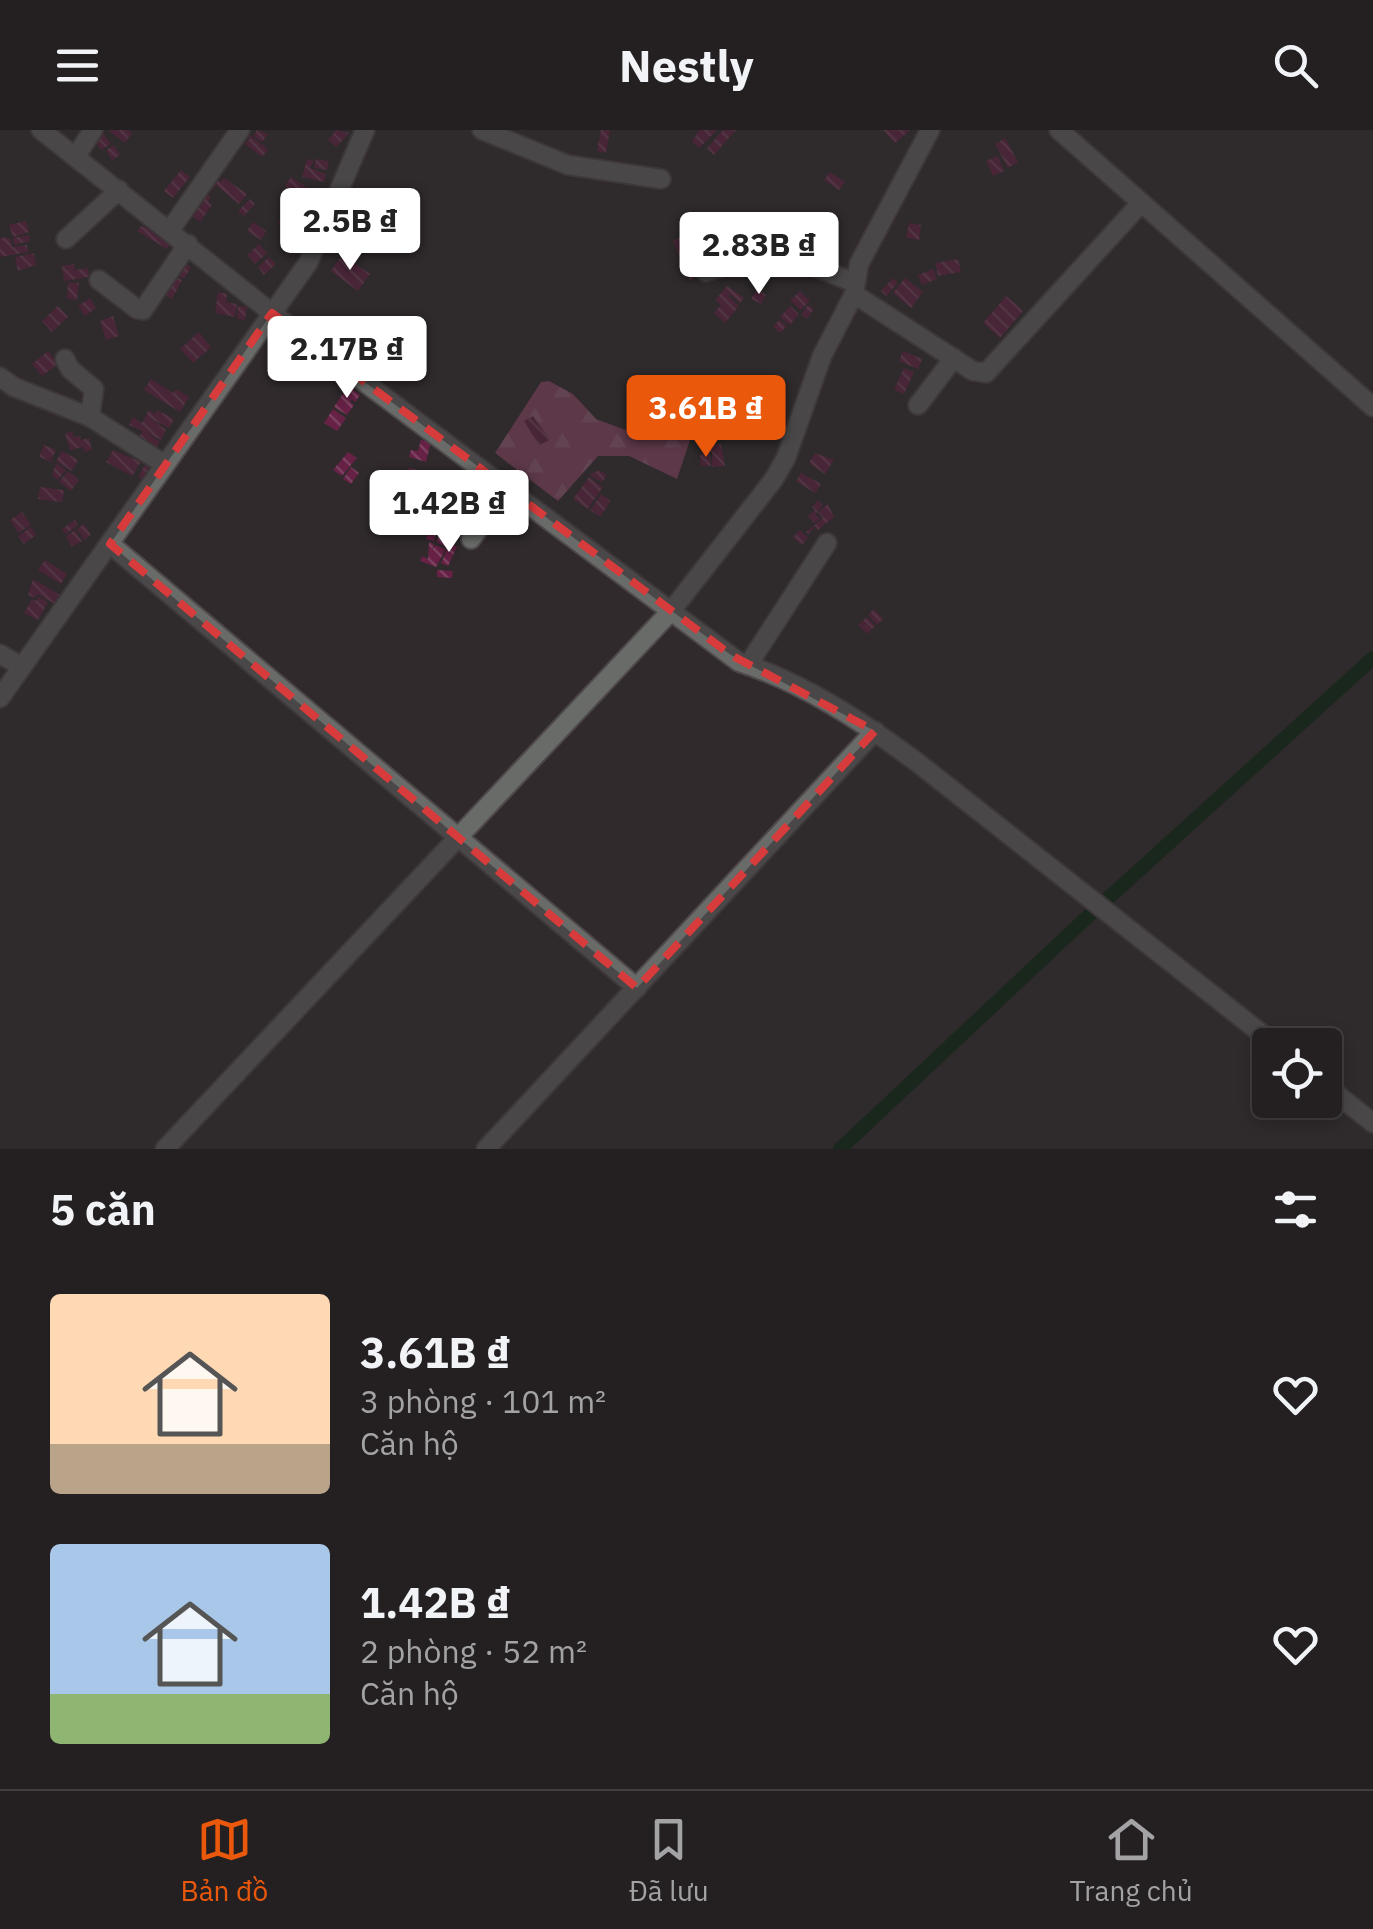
<!DOCTYPE html>
<html lang="vi">
<head>
<meta charset="utf-8">
<style>
  :root { --surface:#242021; --page:#302d2e; --text:#f1f3f6; --muted:#a3a3a5; --line:#413e3f; --accent:#ea580c }
  body { margin:0; font-family:"IBM Plex Sans",sans-serif; background:var(--page); color:var(--text); height:100vh; display:flex; flex-direction:column; font-size:38px; white-space:nowrap }
  * { box-sizing:border-box; margin:0 }
  p { font-size:32px; color:var(--muted) }
  .icon { flex:none; width:55px; height:55px; fill:none; stroke:currentColor; stroke-width:2; stroke-linecap:round; stroke-linejoin:round }
  .map { position:relative; height:1019px; overflow:hidden }
  .drawer { display:flex; flex-direction:column; background:var(--surface); flex:1 }
  .drawer>* { flex:none }
  .fabs { position:absolute; left:1252px; top:898px; display:grid; gap:20px }
  .fabs a { display:grid; place-items:center; width:90px; height:90px; border-radius:10px; background:var(--surface); box-shadow:0 5px 15px #0003,0 0 0 2px var(--line); font-size:50px }
  .price { position:absolute; translate:-50% -85px; padding:0 22px; border-radius:10px; background:#fff; color:#222; font-size:32px; line-height:65px; filter:drop-shadow(0 2px 5px #0008) }
  .price::after { content:''; position:absolute; left:50%; top:60px; width:30px; height:22px; margin-left:-15px; background:inherit; clip-path:polygon(0 0,100% 0,50% 100%) }
  .price.active { background:var(--accent); color:#fff }
  ul { padding:0; list-style:none }
  li { display:flex; align-items:center; gap:30px; height:250px; padding:0 50px }
  li span { display:grid; place-items:center; flex:none; width:280px; height:200px; border-radius:10px; color:#555 }
  li>.icon { margin-inline-start:auto }
  span .icon { width:120px; height:120px; fill:#fffc; stroke-width:1 }
  li b { font-size:42px }
  h2 { display:flex; justify-content:space-between; align-items:center; height:120px; padding:0 50px; font-size:42px }
  header { display:flex; justify-content:space-between; align-items:center; height:130px; padding:0 50px; background:var(--surface); font-size:45px; font-weight:800 }
  .tab-bar { display:flex; justify-content:space-around; align-items:center; height:140px; border-top:2px solid var(--line); background:var(--surface); font-size:28px; color:var(--muted) }
  .tab-bar a { display:grid; justify-items:center; gap:5px }
  .tab-bar .active { color:var(--accent) }
  .map>svg:first-child { display:block }
</style>
</head>
<body>
<header><svg class="icon" aria-label="menu" viewBox="0 0 24 24"><path d="M4 6h16M4 12h16M4 18h16"/></svg>Nestly<svg class="icon" aria-label="search" viewBox="0 0 24 24"><circle cx="10" cy="10" r="6"/><path d="M15 15l6 6"/></svg></header>
<div class="map">
<svg width="1373" height="1019" viewBox="0 0 1373 1019">
  <defs>
    <pattern id="forest-firs" width="22" height="20" patternUnits="userSpaceOnUse" patternTransform="scale(2.5)"><rect width="22" height="20" fill="#92496c"/><path d="M5 1l3.5 6h-7zM16 11l3.5 6h-7z" fill="#a16381"/></pattern>
    <pattern id="building-back-hatch" width="6" height="6" patternUnits="userSpaceOnUse" patternTransform="scale(2.5)"><rect width="6" height="6" fill="#662145"/><path d="M-1 5l2 2M0 0l6 6M5-1l2 2" fill="none" stroke="#7c4160"/></pattern>
  </defs>
  <rect width="100%" height="100%" fill="#302a2c"/>
  <polygon fill="url(#forest-firs)" points="549,251 573,264 596,289 639,305 664,296 696,292 677,349 629,326 598,326 558,371 495,323 541,252"/>
  <g fill="none" stroke-linecap="round" stroke-linejoin="round">
    <g stroke="#00240b" stroke-width="14">
      <polyline points="1104,772 1373,528"/>
      <polyline points="840,1019 1098,777"/>
    </g>
  </g>
  <g fill="url(#building-back-hatch)">
    <polygon points="108,0 128,0 132,3 125,13"/>
    <polygon points="243,0 261,14 259,17 262,14 268,20 262,27 245,14 250,8 240,3"/>
    <polygon points="257,0 268,4 262,12 253,6"/>
    <polygon points="336,0 349,3 336,17 328,10"/>
    <polygon points="601,0 610,0 606,23 597,21"/>
    <polygon points="699,0 717,0 699,18 692,12"/>
    <polygon points="723,0 736,0 714,25 707,18"/>
    <polygon points="883,0 910,0 895,13"/>
    <polygon points="101,1 111,14 101,20 92,7"/>
    <polygon points="1005,8 1018,32 1008,38 995,14"/>
    <polygon points="114,15 120,25 112,30 106,20"/>
    <polygon points="998,26 1004,41 993,46 986,31"/>
    <polygon points="307,29 314,31 310,38 326,44 324,52 302,47"/>
    <polygon points="316,29 329,31 327,40 314,38"/>
    <polygon points="181,40 190,47 173,68 164,61"/>
    <polygon points="830,42 845,52 839,60 824,50"/>
    <polygon points="213,46 220,52 224,48 247,64 239,74 216,55 213,60 206,54"/>
    <polygon points="291,47 308,58 302,67 285,56"/>
    <polygon points="207,64 211,67 208,72 212,75 200,92 191,85"/>
    <polygon points="292,65 309,79 290,102 278,93 288,80 283,76"/>
    <polygon points="250,69 255,74 244,86 238,81"/>
    <polygon points="150,90 175,106 167,119 137,101 141,96 145,98"/>
    <polygon points="26,91 29,102 13,107 9,95"/>
    <polygon points="253,92 266,101 261,110 247,101"/>
    <polygon points="909,93 921,95 919,110 906,108"/>
    <polygon points="29,105 30,111 14,115 13,108"/>
    <polygon points="685,105 693,123 698,121 701,129 696,131 699,146 690,150 673,111"/>
    <polygon points="5,107 11,110 12,117 27,115 28,122 0,127 0,109"/>
    <polygon points="259,114 267,123 255,134 247,125"/>
    <polygon points="34,123 36,135 18,141 15,127"/>
    <polygon points="342,125 370,144 358,161 331,141"/>
    <polygon points="269,127 276,134 264,145 258,137"/>
    <polygon points="958,129 961,142 938,146 935,133"/>
    <polygon points="181,131 191,137 184,149 174,142"/>
    <polygon points="74,134 75,140 88,138 89,147 64,151 62,136"/>
    <polygon points="933,139 937,149 922,155 918,145"/>
    <polygon points="174,146 182,150 172,169 161,162"/>
    <polygon points="893,148 898,153 886,166 881,161"/>
    <polygon points="905,148 923,162 911,178 893,163"/>
    <polygon points="68,152 79,153 77,170 67,169"/>
    <polygon points="727,156 744,168 740,173 730,164 728,166 739,176 725,193 714,183 721,175 715,170"/>
    <polygon points="757,159 766,165 761,174 751,169"/>
    <polygon points="800,161 810,171 801,180 790,171"/>
    <polygon points="218,162 227,164 226,172 237,174 235,187 215,183"/>
    <polygon points="1006,166 1023,181 1000,208 983,193"/>
    <polygon points="90,168 96,178 85,186 78,176"/>
    <polygon points="808,175 814,179 807,189 801,185"/>
    <polygon points="58,176 68,187 52,202 42,191"/>
    <polygon points="238,176 247,177 245,190 237,189"/>
    <polygon points="790,176 799,184 790,195 780,187"/>
    <polygon points="113,186 119,206 106,210 100,191"/>
    <polygon points="779,190 787,196 780,203 773,197"/>
    <polygon points="199,202 211,217 193,233 180,219"/>
    <polygon points="48,221 58,234 42,246 32,234"/>
    <polygon points="903,221 922,229 918,239 899,231"/>
    <polygon points="904,238 914,242 904,264 894,260"/>
    <polygon points="151,249 173,263 176,259 189,267 180,282 144,260"/>
    <polygon points="348,256 360,265 355,272 352,269 350,272 354,275 347,285 334,277"/>
    <polygon points="709,277 718,277 720,292 711,293"/>
    <polygon points="333,279 346,288 337,301 324,293"/>
    <polygon points="149,280 155,284 157,280 174,289 169,298 151,289 166,300 161,310 129,295 133,287 142,293"/>
    <polygon points="533,286 550,310 539,315 524,291"/>
    <polygon points="719,293 721,305 712,307 710,295"/>
    <polygon points="143,301 160,312 153,323 136,312"/>
    <polygon points="73,302 73,307 80,306 81,310 89,308 92,320 84,322 83,317 70,320 65,303"/>
    <polygon points="421,310 431,312 426,332 409,327 411,320 418,321"/>
    <polygon points="721,314 725,336 712,337 712,322 706,322 706,316"/>
    <polygon points="44,315 56,320 52,329 48,327 54,333 39,327"/>
    <polygon points="113,320 141,332 132,346 106,332"/>
    <polygon points="62,321 78,330 72,341 56,331"/>
    <polygon points="348,322 357,328 342,346 333,340"/>
    <polygon points="815,323 834,330 825,344 809,333"/>
    <polygon points="710,324 711,336 701,336 700,325"/>
    <polygon points="56,333 66,340 58,350 52,345"/>
    <polygon points="146,333 155,339 147,352 138,347"/>
    <polygon points="351,337 359,343 351,354 343,349"/>
    <polygon points="409,338 417,340 411,357 404,354"/>
    <polygon points="599,340 607,345 602,352 589,345"/>
    <polygon points="68,341 79,350 71,361 59,352"/>
    <polygon points="801,343 821,354 815,363 796,351"/>
    <polygon points="589,347 603,357 588,379 573,369"/>
    <polygon points="40,357 64,360 62,372 38,369"/>
    <polygon points="601,364 611,371 600,387 590,380"/>
    <polygon points="818,370 823,375 815,385 821,388 814,393 808,386 815,380 812,377"/>
    <polygon points="828,374 834,387 818,400 815,396 809,404 806,402 823,388 818,382"/>
    <polygon points="22,382 31,395 18,403 10,390"/>
    <polygon points="75,390 78,395 66,404 62,399"/>
    <polygon points="432,390 440,392 434,411 426,409"/>
    <polygon points="84,394 91,405 84,410 77,399"/>
    <polygon points="443,394 454,398 446,417 436,412"/>
    <polygon points="31,397 36,405 24,414 18,406"/>
    <polygon points="75,400 82,411 72,417 66,406"/>
    <polygon points="799,400 808,407 802,415 793,408"/>
    <polygon points="429,412 434,414 432,420 435,415 446,419 436,437 420,431 422,426 428,429"/>
    <polygon points="450,413 457,417 448,436 441,433"/>
    <polygon points="45,430 67,444 61,454 38,440"/>
    <polygon points="437,440 453,441 452,448 437,447"/>
    <polygon points="33,449 62,466 57,475 37,464 35,468 28,465"/>
    <polygon points="38,467 48,472 38,490 24,483 32,469 36,471"/>
    <polygon points="874,479 883,489 877,495 868,485"/>
    <polygon points="867,487 875,496 867,504 858,495"/>
  </g>
  <g fill="none" stroke-linecap="round" stroke-linejoin="round">
    <g stroke="#4e484a" stroke-width="22">
      <g id="minor">
        <path d="M 41,0 L 272,183 L 739,532 C 804,553 863,592 918,633 L 1276,915"/>
        <polyline points="482,0 568,35 661,49"/>
        <polyline points="1059,0 1373,277"/>
        <polyline points="76,26 93,0"/>
        <polyline points="170,100 240,0"/>
        <polyline points="66,109 119,60"/>
        <polyline points="706,142 719,138 741,99 786,125 855,153"/>
        <polyline points="99,150 137,179 143,180 188,114"/>
        <polyline points="854,164 973,241 986,243 1141,73"/>
        <polyline points="65,229 70,239 94,259 90,287"/>
        <polyline points="0,247 14,257 90,287 164,334"/>
        <polyline points="918,275 954,228"/>
        <polyline points="471,409 507,361"/>
        <polyline points="110,414 637,858"/>
        <polyline points="0,524 22,537"/>
        <polyline points="748,535 827,413"/>
        <polyline points="0,568 308,133 365,0"/>
        <polyline points="1325,955 1373,993"/>
        <polyline points="165,1019 672,480 774,349 786,328 822,226 854,164 859,134 930,0"/>
        <polyline points="486,1019 875,601"/>
      </g>
    </g>
    <use href="#minor" stroke="#696b69" stroke-width="18"/>
  </g>
  <path d="M0 0H1373V1019H0ZM 272,183 L 731,525 L 875,601 L 637,858 L 110,414 Z" fill="#302a2c" fill-opacity=".55" fill-rule="evenodd"/>
  <path fill="none" stroke="#d83b3b" stroke-width="8" stroke-dasharray="20 12" stroke-linejoin="round" d="M 272,183 L 731,525 L 875,601 L 637,858 L 110,414 Z"/>
</svg>
<div class="fabs">
<a><svg class="icon" aria-label="locate" viewBox="0 0 24 24"><circle cx="12" cy="12" r="6"/><path d="M12 2v4M12 18v4M2 12h4M18 12h4"/></svg></a>
</div>
<b class="price" style="left:350px;top:143px">2.5B ₫</b>
<b class="price" style="left:759px;top:167px">2.83B ₫</b>
<b class="price" style="left:347px;top:271px">2.17B ₫</b>
<b class="price active" style="left:706px;top:330px">3.61B ₫</b>
<b class="price" style="left:449px;top:425px">1.42B ₫</b>
</div>
<section class="drawer">
<h2>5 căn<svg class="icon" aria-label="filters" viewBox="0 0 24 24"><path d="M4 7h16M4 17h16"/><circle cx="9" cy="7" r="2"/><circle cx="15" cy="17" r="2"/></svg></h2>
<ul>
<li><span style="background:linear-gradient(#ffd9b3 75%,#b9a48a 0)"><svg class="icon" aria-label="home" viewBox="0 0 24 24"><path d="M3 11l9-7 9 7M6 9v11h12V9"/></svg></span><div><b>3.61B ₫</b><p>3 phòng · 101 m²</p><p>Căn hộ</p></div><svg class="icon" aria-label="heart" viewBox="0 0 24 24"><path d="M12 20l-8-8c-3-5 5-10 8-4 3-6 11-1 8 4z"/></svg></li>
<li><span style="background:linear-gradient(#a9c7e8 75%,#8fb573 0)"><svg class="icon" aria-label="home" viewBox="0 0 24 24"><path d="M3 11l9-7 9 7M6 9v11h12V9"/></svg></span><div><b>1.42B ₫</b><p>2 phòng · 52 m²</p><p>Căn hộ</p></div><svg class="icon" aria-label="heart" viewBox="0 0 24 24"><path d="M12 20l-8-8c-3-5 5-10 8-4 3-6 11-1 8 4z"/></svg></li>
</ul>
</section>
<nav class="tab-bar">
<a class="active"><svg class="icon" aria-label="map" viewBox="0 0 24 24"><path d="M3 6l6-2 6 2 6-2v14l-6 2-6-2-6 2zM9 4v14M15 6v14"/></svg>Bản đồ</a>
<a><svg class="icon" aria-label="saved" viewBox="0 0 24 24"><path d="M7 4h10v16l-5-4-5 4z"/></svg>Đã lưu</a>
<a><svg class="icon" aria-label="home" viewBox="0 0 24 24"><path d="M3 11l9-7 9 7M6 9v11h12V9"/></svg>Trang chủ</a>
</nav>
</body>
</html>
